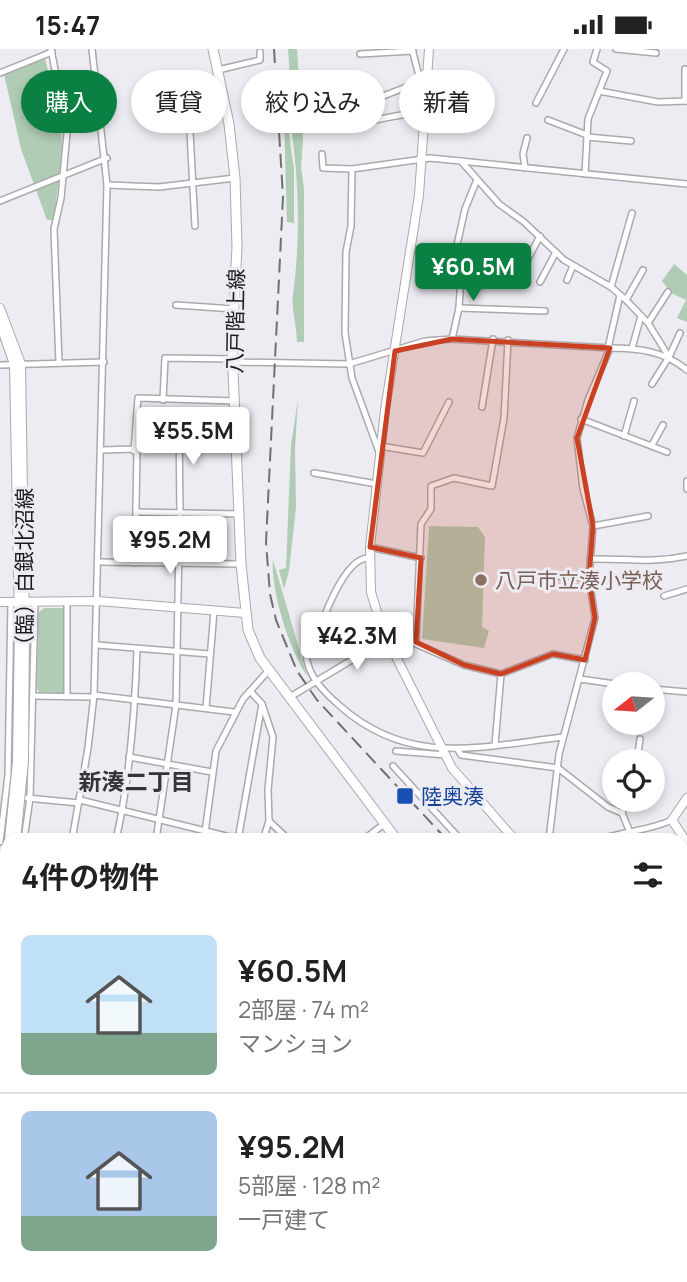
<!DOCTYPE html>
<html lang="ja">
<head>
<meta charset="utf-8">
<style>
  :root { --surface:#fff; --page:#f2f2f2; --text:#222; --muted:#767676; --line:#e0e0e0; --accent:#0b8043 }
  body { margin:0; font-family:Manrope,"Noto Sans JP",sans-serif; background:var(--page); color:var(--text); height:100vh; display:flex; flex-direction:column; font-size:26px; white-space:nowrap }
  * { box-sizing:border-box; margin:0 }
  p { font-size:23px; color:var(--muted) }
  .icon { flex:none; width:38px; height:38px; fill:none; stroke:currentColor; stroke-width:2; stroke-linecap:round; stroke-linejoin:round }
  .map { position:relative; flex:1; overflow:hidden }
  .panel { position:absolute; left:0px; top:784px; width:688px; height:450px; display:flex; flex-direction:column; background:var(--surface); border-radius:21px 21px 0 0; box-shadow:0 4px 10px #0003 }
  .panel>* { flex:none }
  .guide { position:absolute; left:21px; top:21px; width:646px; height:63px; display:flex; gap:14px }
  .needle { width:46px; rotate:253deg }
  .buttons { position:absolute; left:602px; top:623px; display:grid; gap:14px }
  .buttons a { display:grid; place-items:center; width:63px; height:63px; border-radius:50%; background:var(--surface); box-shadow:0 4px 10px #0003; font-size:35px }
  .price { position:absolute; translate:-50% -60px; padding:0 16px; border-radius:7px; background:#fff; color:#222; font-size:23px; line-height:46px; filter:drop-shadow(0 2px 4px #0008) }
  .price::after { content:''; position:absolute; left:50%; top:42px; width:21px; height:16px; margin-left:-10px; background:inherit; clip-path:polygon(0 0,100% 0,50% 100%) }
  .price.on { background:var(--accent); color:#fff }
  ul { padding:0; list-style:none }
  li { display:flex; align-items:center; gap:21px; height:175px; padding:0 21px }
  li+li { border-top:2px solid var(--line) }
  li span { display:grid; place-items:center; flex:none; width:196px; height:140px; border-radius:10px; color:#555 }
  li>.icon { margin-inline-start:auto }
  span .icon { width:84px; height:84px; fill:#fffc; stroke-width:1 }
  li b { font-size:30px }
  h2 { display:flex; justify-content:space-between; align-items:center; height:84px; padding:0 21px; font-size:30px }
  .tag { padding:0 24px; border-radius:32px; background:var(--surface); box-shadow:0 4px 10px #0003; font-size:24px; line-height:63px }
  .tag.on { background:var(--accent); color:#fff }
  .status { display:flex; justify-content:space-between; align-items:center; height:49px; padding:0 35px; background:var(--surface); direction:ltr }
  .status svg { height:19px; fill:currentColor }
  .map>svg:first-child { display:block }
</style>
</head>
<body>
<div class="status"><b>15:47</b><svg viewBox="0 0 49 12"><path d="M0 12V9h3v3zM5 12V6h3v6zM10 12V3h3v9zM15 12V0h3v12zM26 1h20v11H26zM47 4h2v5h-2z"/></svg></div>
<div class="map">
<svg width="687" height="1233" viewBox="0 0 687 1233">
  <rect width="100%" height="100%" fill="#edecf2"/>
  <g fill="#b0ccb5">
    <path d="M 288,0 L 297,0 L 303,91 L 301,118 L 304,140 L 304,293 L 297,293 C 297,277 291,261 293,245 C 301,187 299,124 289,66 L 292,60 Z"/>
    <polygon points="45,9 55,53 60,52 62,100 54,171 47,171 21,100 4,25"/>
    <polygon points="287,70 294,121 294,174 287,173 284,71"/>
    <polygon points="674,215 687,226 687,273 677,269 686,251 671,244 662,232"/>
    <polygon points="298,350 295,400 296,458 289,522 284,540 279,521 286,519 291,396"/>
    <polygon points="429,477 478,478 485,488 482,578 489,582 484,599 422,590"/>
    <path d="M 273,511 L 307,627 C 290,603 270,540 273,511 Z"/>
    <polygon points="44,559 66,559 66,644 40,644 37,639 38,564"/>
    <polygon points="17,1227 130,1227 135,1233 14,1233"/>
  </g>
  <g fill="#8da7c9">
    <polygon points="687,881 687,967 681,966 681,882"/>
    <polygon points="326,1227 405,1227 401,1233 322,1233"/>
  </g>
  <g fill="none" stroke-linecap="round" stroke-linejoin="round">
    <g stroke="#aaa9ae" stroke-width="8">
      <g id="street">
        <polyline points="51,0 67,84 61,149 54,180 59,314"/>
        <polyline points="412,0 420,31"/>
        <polyline points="616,0 656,4"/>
        <polyline points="360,5 413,2"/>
        <polyline points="218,21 260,11 260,3"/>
        <polyline points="0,24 52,3"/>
        <polyline points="599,42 658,53 687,52"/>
        <polyline points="685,52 685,20"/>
        <polyline points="536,54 564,0"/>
        <polyline points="346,55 365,54 427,30"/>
        <polyline points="548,71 587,86"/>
        <path d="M 328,76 C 365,77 390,65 425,63"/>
        <polyline points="190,83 195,177"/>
        <polyline points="587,88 631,92"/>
        <polyline points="322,105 323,119 352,120"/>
        <polyline points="461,112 499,155 524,173 564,211 611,238 626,251 648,274 669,308"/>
        <polyline points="525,119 523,105 527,89"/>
        <polyline points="585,125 588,70 607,22 593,13 597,0"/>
        <polyline points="107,136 159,138 235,129"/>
        <polyline points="0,152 107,109"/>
        <polyline points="455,205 465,160 476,133"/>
        <polyline points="520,225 540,187"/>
        <polyline points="567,231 573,217"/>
        <polyline points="540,233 556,203"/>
        <polyline points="611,238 632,164"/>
        <polyline points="626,251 643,221"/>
        <polyline points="176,256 234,260"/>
        <polyline points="459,259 545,262"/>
        <polyline points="648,274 668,243"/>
        <polyline points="452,290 459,259 461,227 501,229"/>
        <polyline points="608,299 620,246"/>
        <polyline points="632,299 641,267"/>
        <polyline points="233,313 349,315 425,292 452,290 610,299"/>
        <polyline points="0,316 104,313"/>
        <polyline points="652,335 669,308 680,284"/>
        <polyline points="163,351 165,309 232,310"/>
        <polyline points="482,358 493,290"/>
        <polyline points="581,370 667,403"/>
        <polyline points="179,373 180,465"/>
        <polyline points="624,387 634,352"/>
        <polyline points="652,396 663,376"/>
        <polyline points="380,397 423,404 449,353"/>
        <polyline points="102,401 237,397"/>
        <polyline points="134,402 138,349 235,352"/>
        <polyline points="379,403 352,329 345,284 346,203 351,177 352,120 430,109 687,135"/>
        <polyline points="314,424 377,435"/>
        <polyline points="687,432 687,440"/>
        <polyline points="136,463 240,465"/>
        <polyline points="593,477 648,467"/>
        <polyline points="370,498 421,509"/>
        <path d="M 590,510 C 625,509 651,515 687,507"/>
        <polyline points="99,513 241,515"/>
        <polyline points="135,514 137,402"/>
        <polyline points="543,526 589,529"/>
        <polyline points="664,547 687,540"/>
        <path d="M 375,576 C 359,576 313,590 306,604 C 307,627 324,643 340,657 C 409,718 479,698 563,688"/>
        <polyline points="416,593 421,475 431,460 431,437 454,429 492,437 504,369 508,291"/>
        <path d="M 316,594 C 321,573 344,508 369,509"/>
        <polyline points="97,596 210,605"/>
        <polyline points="580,630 615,635"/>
        <polyline points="653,640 687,643"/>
        <polyline points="94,646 234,663"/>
        <polyline points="34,647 93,648"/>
        <polyline points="67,647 67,552"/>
        <polyline points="290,648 360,606 382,580 464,616 501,625 553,605 585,611"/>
        <polyline points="262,655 273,688 268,741 269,772 263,791"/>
        <polyline points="206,659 214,562"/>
        <polyline points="495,696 501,625"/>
        <polyline points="458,701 461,706 558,719 608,758 622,764 629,781"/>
        <polyline points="396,702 446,706"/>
        <polyline points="129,708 212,723"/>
        <polyline points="637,712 640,690"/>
        <polyline points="393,717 461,791"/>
        <polyline points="27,749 79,754"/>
        <polyline points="80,751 234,789 239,785 262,655 250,642"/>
        <polyline points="622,764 627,751"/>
        <polyline points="269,772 289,791"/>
        <polyline points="24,791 30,749 35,553"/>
        <polyline points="72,791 88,699 94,646 107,136 92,0"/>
        <path d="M 116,791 C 130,729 135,663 137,600"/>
        <polyline points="156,791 176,656 179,493"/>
        <polyline points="204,791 216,702 243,650 269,621"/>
        <polyline points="363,791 384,775"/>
        <path d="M 549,791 L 559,705 L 595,569 L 589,529 L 593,477 L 583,440 L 577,389 L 588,351 L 610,299 C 639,299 664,302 687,321"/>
        <path d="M 598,791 C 623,782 649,782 672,771"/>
        <polyline points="0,793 8,726 11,553"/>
        <polyline points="681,879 687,879"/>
        <polyline points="0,959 7,961"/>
        <polyline points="681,1019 687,1017"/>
        <polyline points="0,1057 7,1035"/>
        <polyline points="681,1088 687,1085"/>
        <polyline points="0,1094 7,1095"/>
        <polyline points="0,1140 7,1142"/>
        <polyline points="0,1185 7,1186"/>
        <polyline points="2,1233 7,1212"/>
        <polyline points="288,1233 293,1227"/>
        <polyline points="315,1233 319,1227"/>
        <polyline points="486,1233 491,1227"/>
        <polyline points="647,1233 652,1227"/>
      </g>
    </g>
    <g stroke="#aaa9ae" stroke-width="10">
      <g id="secondary">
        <polyline points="429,0 419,146 385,361 370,498 371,543 382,580 452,719 515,791"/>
        <polyline points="0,259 21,315 25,574"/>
        <polyline points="0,275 14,315 19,574"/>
        <polyline points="0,553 98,552 245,564"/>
        <polyline points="687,749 672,771 687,794"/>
        <polyline points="681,804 687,801"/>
        <polyline points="0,838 7,800"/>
        <polyline points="681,963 687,969"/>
        <polyline points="681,1194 687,1208"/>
        <polyline points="409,1233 414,1227"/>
      </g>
    </g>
    <g stroke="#aaa9ae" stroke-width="11">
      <g id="primary">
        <polyline points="213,0 229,75 235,129 237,198 232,297 241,515 248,581 260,609 397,791"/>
        <polyline points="560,1227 563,1233"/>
      </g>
    </g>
    <use href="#street" stroke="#fff" stroke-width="5"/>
    <use href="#secondary" stroke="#fff" stroke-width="8"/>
    <use href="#primary" stroke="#fff" stroke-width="9"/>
    <g stroke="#706f73" stroke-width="2" stroke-dasharray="14 7" stroke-linecap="butt">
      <polyline points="274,0 283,148 266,493 270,545 276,571 297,622 317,651 447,791"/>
      <polyline points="681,1034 687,1039"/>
    </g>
    <g stroke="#aaa9ae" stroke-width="10" stroke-linecap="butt">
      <g id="secondary-bridge">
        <polyline points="9,791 17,713 19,574"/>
        <polyline points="16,791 24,713 25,574"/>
        <polyline points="0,879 7,840"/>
      </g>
    </g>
    <use href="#secondary-bridge" stroke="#fff" stroke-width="8"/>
  </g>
  <path fill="#ca4022" fill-opacity="0.2" stroke="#ca4022" stroke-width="5" stroke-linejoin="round" d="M 452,290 L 610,299 L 577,389 L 593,477 L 589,529 L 595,569 L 585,611 L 553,605 L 501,625 L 464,616 L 416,593 L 421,509 L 370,498 L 395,302 Z"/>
  <circle fill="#8d6e63" stroke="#edecf2" stroke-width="2.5" cx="481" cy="531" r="7"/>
  <rect fill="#1a4fb4" stroke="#edecf2" stroke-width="2.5" x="396" y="738" width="18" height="18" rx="3.5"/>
  <g text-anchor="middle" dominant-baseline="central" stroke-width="6" stroke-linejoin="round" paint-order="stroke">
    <g font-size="21" fill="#1c1c1e" stroke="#edecf2">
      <text transform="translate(235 272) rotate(-89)">八戸階上線</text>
      <text transform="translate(24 523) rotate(-90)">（臨）白銀北沼線</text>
    </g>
    <g font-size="21" fill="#785e54" stroke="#edecf2" text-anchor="start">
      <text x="495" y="531">八戸市立湊小学校</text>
    </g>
    <g font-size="21" fill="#164399" stroke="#edecf2" text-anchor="start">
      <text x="421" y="747">陸奥湊</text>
    </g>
    <g font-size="23" font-weight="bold" fill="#353539" stroke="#edecf2">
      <text x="136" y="732">新湊二丁目</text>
    </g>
  </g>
</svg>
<div class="buttons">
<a><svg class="needle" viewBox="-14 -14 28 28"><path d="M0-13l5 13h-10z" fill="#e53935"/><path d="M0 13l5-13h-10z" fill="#767676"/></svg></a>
<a><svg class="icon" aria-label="locate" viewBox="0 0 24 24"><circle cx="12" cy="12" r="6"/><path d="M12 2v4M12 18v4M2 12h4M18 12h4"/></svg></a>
</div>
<b class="price on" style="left:473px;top:254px">¥60.5M</b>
<b class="price" style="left:193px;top:418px">¥55.5M</b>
<b class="price" style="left:170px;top:527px">¥95.2M</b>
<b class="price" style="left:357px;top:623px">¥42.3M</b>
<div class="guide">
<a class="tag on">購入</a>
<a class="tag">賃貸</a>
<a class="tag">絞り込み</a>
<a class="tag">新着</a>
</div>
<section class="panel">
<h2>4件の物件<svg class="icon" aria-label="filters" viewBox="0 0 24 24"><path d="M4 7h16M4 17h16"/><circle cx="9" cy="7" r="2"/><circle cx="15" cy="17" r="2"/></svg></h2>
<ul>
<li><span style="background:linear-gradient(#bfe0f5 70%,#7fa58c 0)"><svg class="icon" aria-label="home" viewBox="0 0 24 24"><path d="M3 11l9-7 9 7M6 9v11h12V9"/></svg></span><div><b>¥60.5M</b><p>2部屋 · 74 m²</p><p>マンション</p></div></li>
<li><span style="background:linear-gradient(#a9c7e8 75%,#7fa58c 0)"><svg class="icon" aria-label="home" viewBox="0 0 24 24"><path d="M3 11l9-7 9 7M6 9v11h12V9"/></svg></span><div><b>¥95.2M</b><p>5部屋 · 128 m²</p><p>一戸建て</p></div></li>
</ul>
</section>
</div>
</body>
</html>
